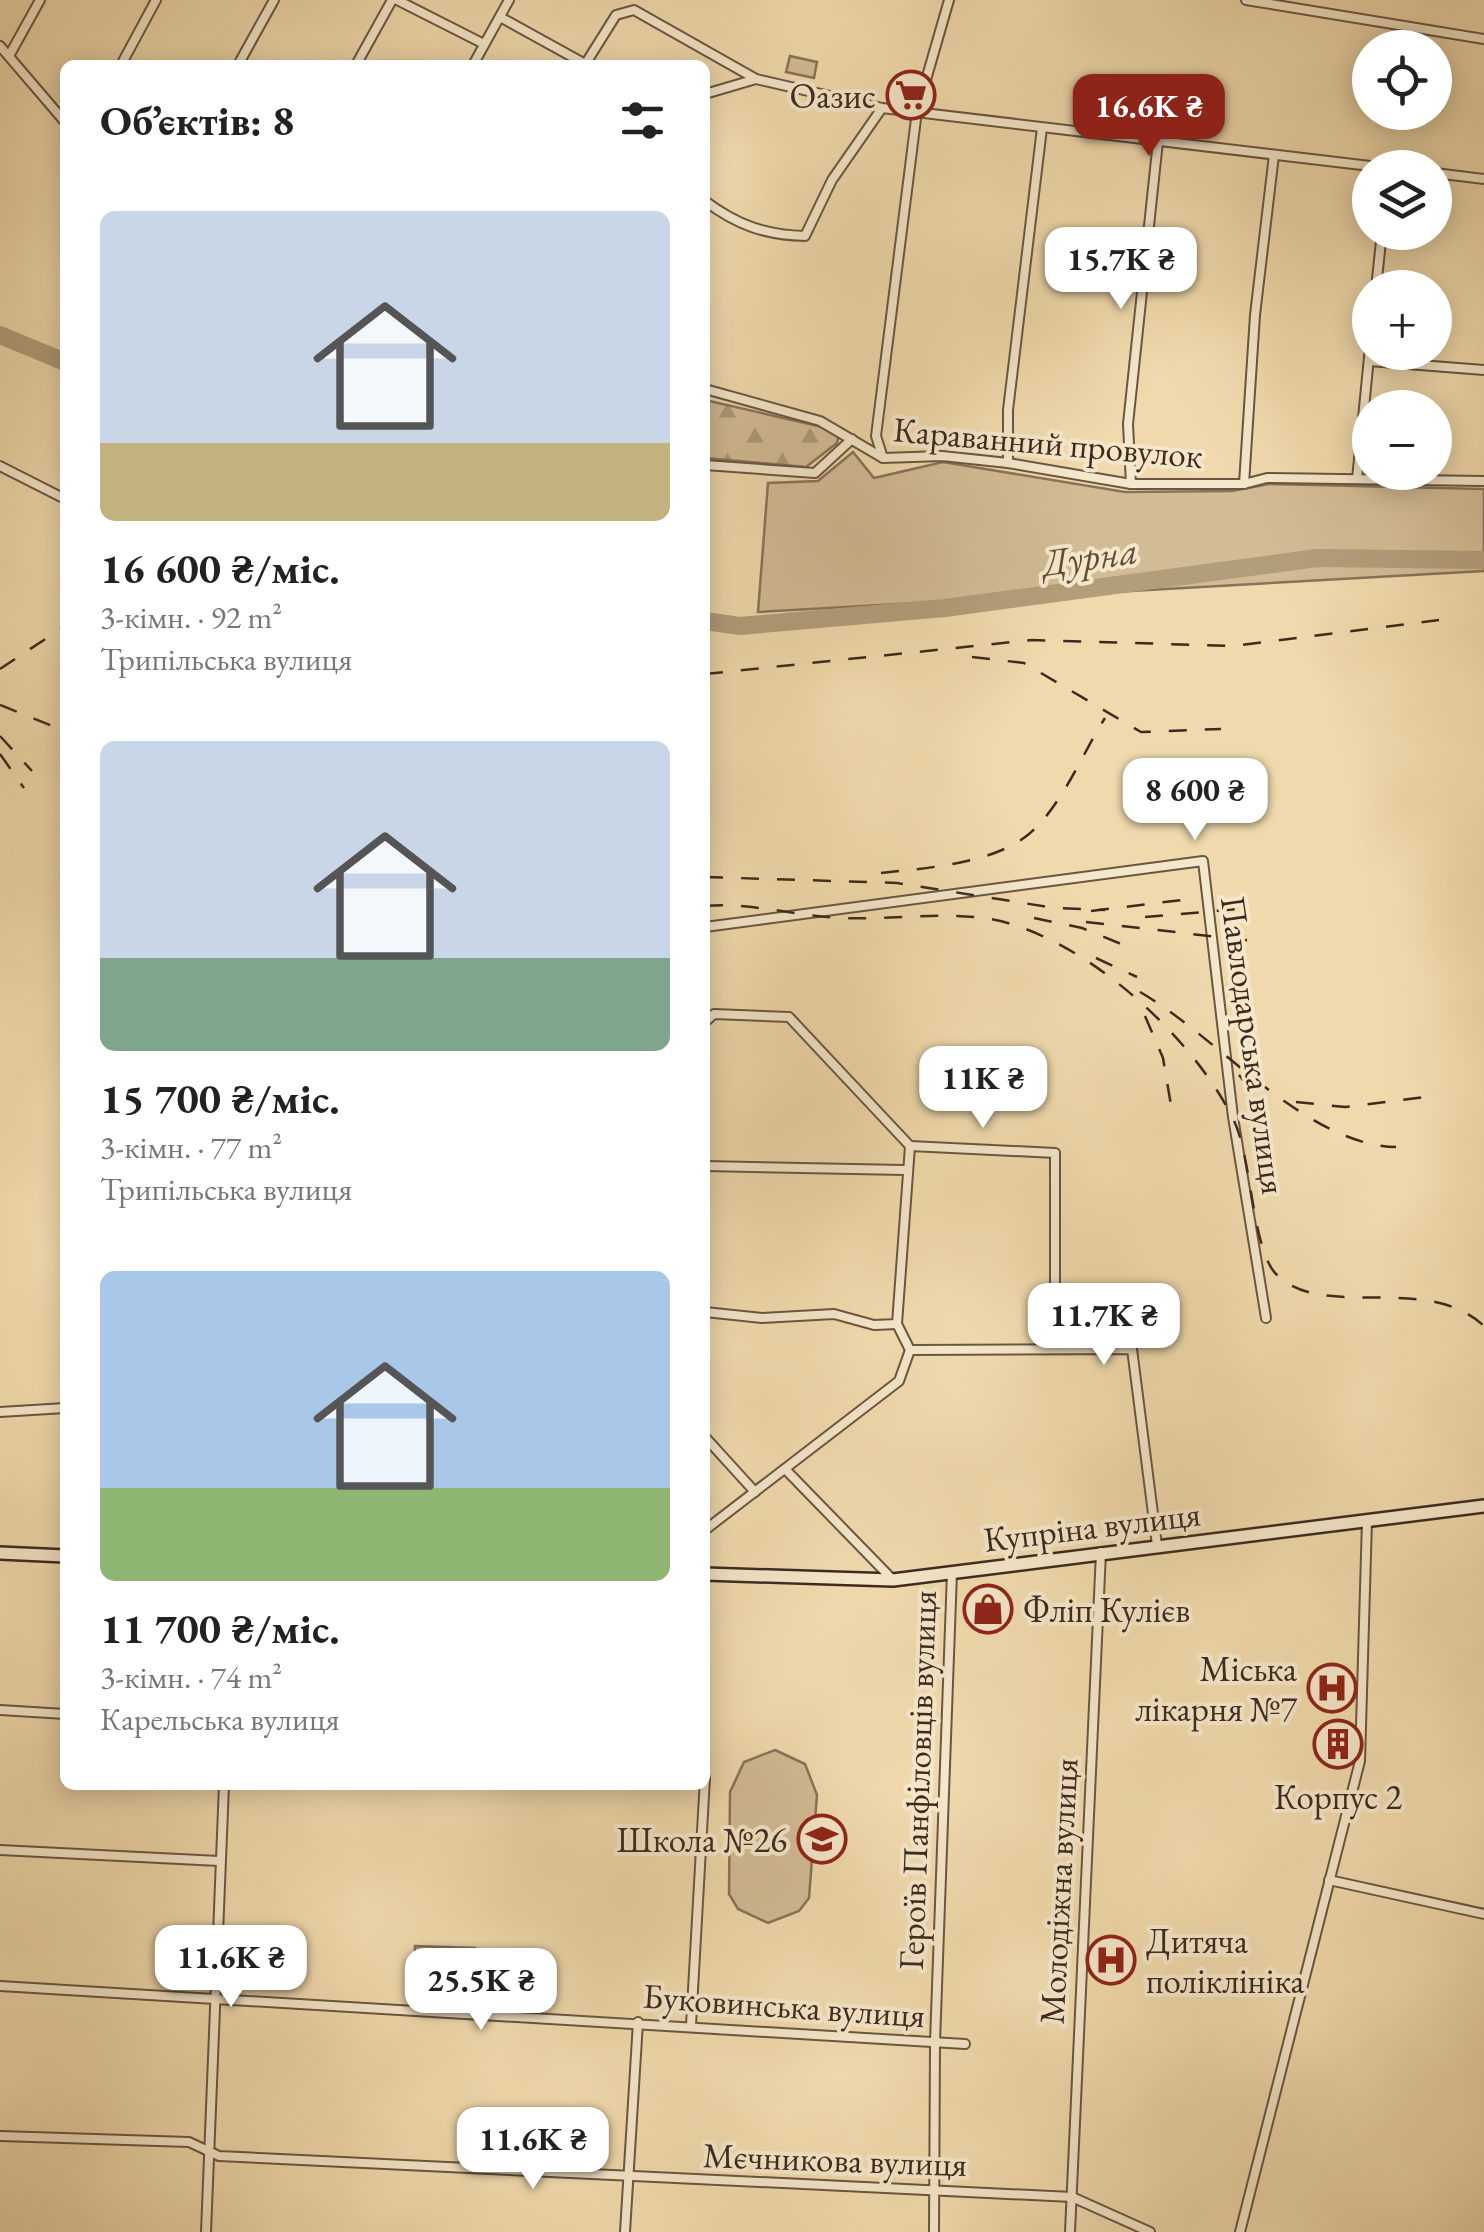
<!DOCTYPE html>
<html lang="uk">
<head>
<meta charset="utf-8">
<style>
  :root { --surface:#fff; --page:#f2f2f2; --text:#222; --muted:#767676; --accent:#8f2418 }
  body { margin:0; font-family:"EB Garamond",serif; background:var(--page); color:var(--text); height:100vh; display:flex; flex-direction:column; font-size:38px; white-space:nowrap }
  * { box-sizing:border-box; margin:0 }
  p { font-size:32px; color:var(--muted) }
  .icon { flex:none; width:55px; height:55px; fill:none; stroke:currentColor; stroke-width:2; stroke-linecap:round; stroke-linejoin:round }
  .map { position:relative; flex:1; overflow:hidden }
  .drawer { position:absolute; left:60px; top:60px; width:650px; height:1730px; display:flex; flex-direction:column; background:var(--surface); border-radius:15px; box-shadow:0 5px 25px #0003 }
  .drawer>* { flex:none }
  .buttons { position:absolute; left:1352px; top:30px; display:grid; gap:20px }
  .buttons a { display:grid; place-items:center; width:100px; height:100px; border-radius:50%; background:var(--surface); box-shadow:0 5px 25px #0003; font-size:50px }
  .price { position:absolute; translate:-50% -85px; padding:0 22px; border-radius:20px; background:#fff; color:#222; font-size:32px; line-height:65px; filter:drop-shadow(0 2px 5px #0008) }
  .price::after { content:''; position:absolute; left:50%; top:60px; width:30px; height:22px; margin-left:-15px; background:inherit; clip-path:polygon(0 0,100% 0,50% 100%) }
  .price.current { background:var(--accent); color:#fff }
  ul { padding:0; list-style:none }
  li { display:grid; align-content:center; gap:20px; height:530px; padding:0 40px }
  li span { display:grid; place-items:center; height:310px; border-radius:15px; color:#555 }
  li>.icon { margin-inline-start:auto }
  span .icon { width:180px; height:180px; fill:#fffc; stroke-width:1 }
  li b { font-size:42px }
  h2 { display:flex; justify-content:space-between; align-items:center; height:120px; padding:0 40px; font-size:42px }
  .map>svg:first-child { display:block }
</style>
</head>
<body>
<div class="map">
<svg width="1484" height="2232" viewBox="0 0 1484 2232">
  <defs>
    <pattern id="forest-firs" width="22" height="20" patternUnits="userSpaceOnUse" patternTransform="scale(2.5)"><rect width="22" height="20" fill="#d2bc95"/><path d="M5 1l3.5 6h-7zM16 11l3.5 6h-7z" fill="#ac9979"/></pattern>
    <pattern id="park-crowns" width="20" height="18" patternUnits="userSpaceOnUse" patternTransform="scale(2.5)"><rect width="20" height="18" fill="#d2bc95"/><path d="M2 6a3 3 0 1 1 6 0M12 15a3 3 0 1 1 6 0" fill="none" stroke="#ac9979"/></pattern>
  </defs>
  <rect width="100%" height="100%" fill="#f0daad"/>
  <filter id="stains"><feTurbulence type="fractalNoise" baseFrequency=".002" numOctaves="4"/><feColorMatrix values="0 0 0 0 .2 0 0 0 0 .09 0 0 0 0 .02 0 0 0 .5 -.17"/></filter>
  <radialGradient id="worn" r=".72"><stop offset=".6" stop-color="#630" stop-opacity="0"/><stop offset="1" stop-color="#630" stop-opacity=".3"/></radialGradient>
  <g fill="#d2bc95" stroke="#88735a" stroke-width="2.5">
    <polygon points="853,452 874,478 943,462 1125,492 1232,491 1269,484 1484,489 1484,571 758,612 768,483 818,481"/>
    <polygon points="775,1750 805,1764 817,1795 809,1898 799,1911 768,1923 738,1909 729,1894 730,1792 744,1762"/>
    <polygon points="415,1946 475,1948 474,1981 414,1978"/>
  </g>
  <polygon fill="url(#forest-firs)" stroke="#88735a" stroke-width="2.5" points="705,400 831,429 839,435 837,443 806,467 705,458"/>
  <polygon fill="url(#park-crowns)" stroke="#88735a" stroke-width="2.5" points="790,56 817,62 814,78 786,72"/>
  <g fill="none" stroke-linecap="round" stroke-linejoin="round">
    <g stroke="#b39e7c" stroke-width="18">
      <polyline points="0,335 65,362"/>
      <polyline points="705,621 740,626 945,608 1317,558 1484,560"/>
    </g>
    <g stroke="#6a5642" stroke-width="12">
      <g id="minor">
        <polyline points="397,0 484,44"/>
        <polyline points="1246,0 1484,39"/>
        <polyline points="500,17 587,65"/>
        <polyline points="0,46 65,122"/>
        <polyline points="9,56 40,0"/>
        <polyline points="586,63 616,15 634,10 756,79 882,108 1387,168"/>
        <polyline points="121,65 156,0"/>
        <polyline points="238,65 274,0"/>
        <polyline points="356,65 392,0"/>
        <polyline points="473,65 509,0"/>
        <polyline points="705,94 756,79"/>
        <polyline points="1435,173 1484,179"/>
        <path d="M 705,201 C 737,225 765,235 805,236 L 832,180 L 882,108"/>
        <polyline points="1376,288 1382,232"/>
        <polyline points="1369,361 1484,370"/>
        <polyline points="705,389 820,421 883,458 942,456 1008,463 1131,484 1244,484 1267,478 1484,481"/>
        <polyline points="883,458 876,436 917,111 949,0"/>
        <polyline points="1008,463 1008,410 1042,128"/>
        <polyline points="705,465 815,473 852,439"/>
        <polyline points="0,466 65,499"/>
        <polyline points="1357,479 1370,347"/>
        <polyline points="1131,484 1128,424 1158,141"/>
        <polyline points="1244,484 1255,315 1274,155"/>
        <polyline points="705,927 1203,861 1233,1117 1266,1318"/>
        <polyline points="705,1022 714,1014 789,1017 910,1146"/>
        <polyline points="910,1146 1055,1153 1055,1349"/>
        <polyline points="910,1146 897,1324 910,1350"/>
        <polyline points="705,1166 905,1170"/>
        <polyline points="705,1312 762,1318 834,1314 874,1325 897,1324"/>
        <polyline points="910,1350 1132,1349 1157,1545"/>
        <polyline points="0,1412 65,1408"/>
        <polyline points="705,1437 755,1492"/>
        <polyline points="785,1469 893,1580"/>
        <polyline points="705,1530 899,1381 910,1350"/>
        <polyline points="0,1710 65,1714"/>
        <polyline points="0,1850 219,1861"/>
        <polyline points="1329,1880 1484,1914"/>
        <polyline points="0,1986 965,2044"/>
        <polyline points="691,2025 705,1778"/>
        <polyline points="0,2136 189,2142 219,2156 1072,2197 1150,2232"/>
        <polyline points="206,2232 224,1785"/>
        <polyline points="625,2232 638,2022"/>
        <polyline points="934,2232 935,2042 952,1572"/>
        <polyline points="1070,2232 1101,1552"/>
        <polyline points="1240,2232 1360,1761 1367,1520"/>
      </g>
    </g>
    <g stroke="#3d2a1e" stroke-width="16">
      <g id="secondary">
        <polyline points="0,1553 65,1556"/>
        <polyline points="705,1574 893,1580 1484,1506"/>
      </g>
    </g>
    <use href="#minor" stroke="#f5e7ca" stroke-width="8"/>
    <use href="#secondary" stroke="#f5e7ca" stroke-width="11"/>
    <g stroke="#3d2a1e" stroke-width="2.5" stroke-dasharray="18 18" stroke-linecap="butt">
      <polyline points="972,657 1024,663 1141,732 1221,729"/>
      <polyline points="0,669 65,626"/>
      <polyline points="705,674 1032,640 1234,646 1439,620"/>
      <polyline points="0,705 65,731"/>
      <polyline points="0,736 32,771"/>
      <polyline points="0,754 24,788"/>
      <path d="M 881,873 C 926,868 993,864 1029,834 C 1062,806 1082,754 1105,718"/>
      <polyline points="705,877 897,883 1055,908 1105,910"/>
      <path d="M 705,906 C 750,902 795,916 841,918 C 888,920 938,912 984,918 C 1079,931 1196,1038 1235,1123 C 1252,1161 1252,1251 1277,1275 C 1324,1321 1426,1272 1484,1326"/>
      <polyline points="1091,911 1198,898"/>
      <polyline points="1145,917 1250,908"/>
      <polyline points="1034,918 1082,928 1126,946"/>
      <polyline points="1086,922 1254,941"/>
      <polyline points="1096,958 1137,977"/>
      <path d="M 1140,992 C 1217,1036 1305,1145 1396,1147"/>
      <polyline points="1145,1016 1163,1058 1172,1111"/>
      <polyline points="1239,1075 1263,1104"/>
      <polyline points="1296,1102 1345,1107 1425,1097"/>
    </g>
  </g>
  <defs>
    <g id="supermarket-ring" transform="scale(2.5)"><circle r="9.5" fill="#f5e7ca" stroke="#8f2418" stroke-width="1.5"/><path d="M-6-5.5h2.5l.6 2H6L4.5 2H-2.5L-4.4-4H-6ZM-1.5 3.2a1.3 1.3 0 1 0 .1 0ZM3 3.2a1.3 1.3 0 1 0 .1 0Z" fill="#8f2418"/></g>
    <g id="shop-ring" transform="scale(2.5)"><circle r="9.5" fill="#f5e7ca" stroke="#8f2418" stroke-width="1.5"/><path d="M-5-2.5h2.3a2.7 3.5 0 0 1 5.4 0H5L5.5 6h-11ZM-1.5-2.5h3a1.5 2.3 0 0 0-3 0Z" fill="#8f2418"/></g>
    <g id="hospital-ring" transform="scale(2.5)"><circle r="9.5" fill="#f5e7ca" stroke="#8f2418" stroke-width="1.5"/><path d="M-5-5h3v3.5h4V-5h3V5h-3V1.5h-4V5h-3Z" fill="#8f2418"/></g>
    <g id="building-ring" transform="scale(2.5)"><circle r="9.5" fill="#f5e7ca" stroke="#8f2418" stroke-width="1.5"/><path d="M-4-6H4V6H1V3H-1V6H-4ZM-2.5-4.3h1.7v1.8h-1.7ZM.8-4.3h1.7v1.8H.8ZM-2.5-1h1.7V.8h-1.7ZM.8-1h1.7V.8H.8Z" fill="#8f2418"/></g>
    <g id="school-ring" transform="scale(2.5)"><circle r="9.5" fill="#f5e7ca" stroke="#8f2418" stroke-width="1.5"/><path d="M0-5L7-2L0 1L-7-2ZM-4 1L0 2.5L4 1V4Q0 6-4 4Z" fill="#8f2418"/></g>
  </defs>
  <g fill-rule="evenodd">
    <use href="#supermarket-ring" x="911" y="95"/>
    <use href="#shop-ring" x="988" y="1609"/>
    <use href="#hospital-ring" x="1332" y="1688"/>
    <use href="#building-ring" x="1338" y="1744"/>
    <use href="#school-ring" x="822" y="1839"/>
    <use href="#hospital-ring" x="1111" y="1960"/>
  </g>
  <g text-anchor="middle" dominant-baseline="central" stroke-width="8" stroke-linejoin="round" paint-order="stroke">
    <g font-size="35" fill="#3d2a1e" stroke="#f5e7ca" text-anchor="end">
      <text x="876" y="95">Оазис</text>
      <text x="1023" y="1609" text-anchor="start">Фліп Кулієв</text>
      <text x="1297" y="1668">Міська<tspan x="1297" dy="40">лікарня №7</tspan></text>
      <text x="1338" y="1796" text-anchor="middle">Корпус 2</text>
      <text x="787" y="1839">Школа №26</text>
      <text x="1146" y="1940" text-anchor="start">Дитяча<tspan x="1146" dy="40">поліклініка</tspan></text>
    </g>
    <g font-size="35" fill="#3d2a1e" stroke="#f5e7ca">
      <text transform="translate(1048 442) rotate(5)">Караванний провулок</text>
      <text transform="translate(1254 1045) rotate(82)">Павлодарська вулиця</text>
      <text transform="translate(1092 1526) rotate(-7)">Купріна вулиця</text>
      <text transform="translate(917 1780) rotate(-88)">Героїв Панфіловців вулиця</text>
      <text transform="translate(1058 1891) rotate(-87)">Молодіжна вулиця</text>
      <text transform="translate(784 2005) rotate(4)">Буковинська вулиця</text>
      <text transform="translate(835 2159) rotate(2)">Мєчникова вулиця</text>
    </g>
    <g font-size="38" font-style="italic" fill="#604d3a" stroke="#f5e7ca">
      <text transform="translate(1090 556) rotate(-8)">Дурна</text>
    </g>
  </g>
  <rect width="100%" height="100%" filter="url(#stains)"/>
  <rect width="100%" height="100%" fill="url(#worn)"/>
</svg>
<div class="buttons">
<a><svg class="icon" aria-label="locate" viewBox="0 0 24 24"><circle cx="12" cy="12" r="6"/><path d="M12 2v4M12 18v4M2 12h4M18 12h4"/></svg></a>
<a><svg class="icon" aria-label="layers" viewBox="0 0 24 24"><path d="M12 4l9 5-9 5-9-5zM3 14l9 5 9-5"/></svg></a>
<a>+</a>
<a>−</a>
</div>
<b class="price current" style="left:1149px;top:159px">16.6K ₴</b>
<b class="price" style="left:1121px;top:312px">15.7K ₴</b>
<b class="price" style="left:1195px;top:843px">8 600 ₴</b>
<b class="price" style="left:983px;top:1131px">11K ₴</b>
<b class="price" style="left:1104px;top:1368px">11.7K ₴</b>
<b class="price" style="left:231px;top:2010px">11.6K ₴</b>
<b class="price" style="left:481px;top:2033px">25.5K ₴</b>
<b class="price" style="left:533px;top:2192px">11.6K ₴</b>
<section class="drawer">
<h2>Об’єктів: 8<svg class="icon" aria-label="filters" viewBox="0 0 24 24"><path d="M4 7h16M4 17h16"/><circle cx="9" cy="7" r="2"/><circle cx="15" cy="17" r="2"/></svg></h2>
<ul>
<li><span style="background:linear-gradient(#c9d6e8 75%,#c2b280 0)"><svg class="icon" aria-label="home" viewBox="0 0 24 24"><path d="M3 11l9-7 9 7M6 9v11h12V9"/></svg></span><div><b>16 600 ₴/міс.</b><p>3-кімн. · 92 m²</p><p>Трипільська вулиця</p></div></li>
<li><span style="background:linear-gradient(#c9d6e8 70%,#7fa58c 0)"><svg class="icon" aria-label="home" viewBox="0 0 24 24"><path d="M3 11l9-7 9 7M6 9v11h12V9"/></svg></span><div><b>15 700 ₴/міс.</b><p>3-кімн. · 77 m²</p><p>Трипільська вулиця</p></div></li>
<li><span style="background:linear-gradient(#a9c7e8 70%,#8fb573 0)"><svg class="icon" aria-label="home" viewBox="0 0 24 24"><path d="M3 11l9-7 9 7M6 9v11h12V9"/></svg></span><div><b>11 700 ₴/міс.</b><p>3-кімн. · 74 m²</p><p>Карельська вулиця</p></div></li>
</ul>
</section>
</div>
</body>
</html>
